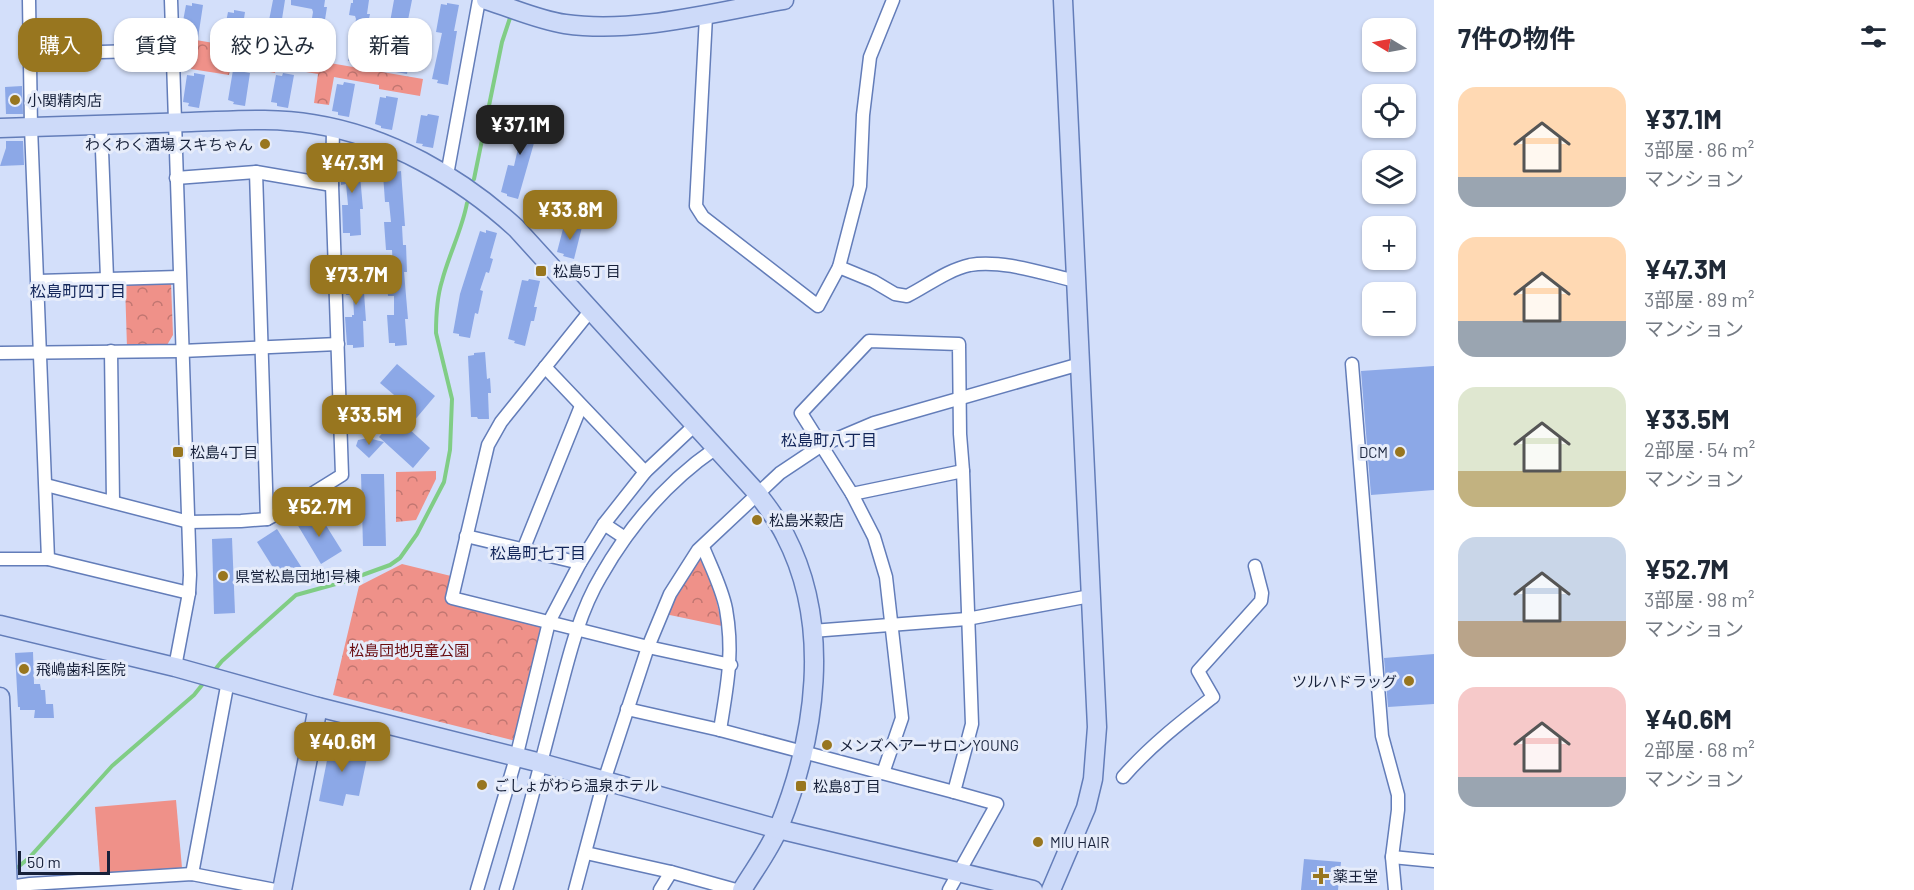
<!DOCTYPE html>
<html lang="ja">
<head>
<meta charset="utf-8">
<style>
  :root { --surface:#fff; --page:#f6f6f7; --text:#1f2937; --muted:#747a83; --accent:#98761f }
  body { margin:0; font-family:Barlow,"Noto Sans JP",sans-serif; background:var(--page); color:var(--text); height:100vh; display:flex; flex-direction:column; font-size:22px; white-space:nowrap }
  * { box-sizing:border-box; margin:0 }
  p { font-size:20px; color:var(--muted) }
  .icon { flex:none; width:33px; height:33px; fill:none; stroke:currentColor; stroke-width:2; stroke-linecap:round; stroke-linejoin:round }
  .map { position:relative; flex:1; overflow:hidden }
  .sheet { display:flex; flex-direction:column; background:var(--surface); width:480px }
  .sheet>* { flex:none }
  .guide { position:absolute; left:18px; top:18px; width:570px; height:54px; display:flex; gap:12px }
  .needle { width:39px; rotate:280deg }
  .tools { position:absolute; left:1362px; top:18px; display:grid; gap:12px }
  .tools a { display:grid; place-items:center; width:54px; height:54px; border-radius:12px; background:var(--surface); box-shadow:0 2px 4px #0004; font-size:30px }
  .scale { position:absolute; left:18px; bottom:15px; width:92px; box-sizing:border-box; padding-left:6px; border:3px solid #17213a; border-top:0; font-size:16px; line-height:21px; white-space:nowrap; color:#17213a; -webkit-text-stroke:4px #e6ecfa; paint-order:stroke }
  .price { position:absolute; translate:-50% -51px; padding:0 14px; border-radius:12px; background:var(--accent); color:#fff; font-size:20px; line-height:39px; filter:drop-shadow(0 2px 3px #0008) }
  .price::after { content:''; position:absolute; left:50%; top:36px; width:18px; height:14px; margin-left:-9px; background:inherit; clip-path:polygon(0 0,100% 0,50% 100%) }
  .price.active { background:#222; color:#fff }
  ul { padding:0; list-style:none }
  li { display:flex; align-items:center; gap:18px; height:150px; padding:0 24px }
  li span { display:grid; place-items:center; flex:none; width:168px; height:120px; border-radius:18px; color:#555 }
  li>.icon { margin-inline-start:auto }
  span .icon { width:72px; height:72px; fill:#fffc; stroke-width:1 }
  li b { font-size:26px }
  h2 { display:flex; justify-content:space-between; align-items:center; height:72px; padding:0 24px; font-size:26px }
  .pill { padding:0 21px; border-radius:18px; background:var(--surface); box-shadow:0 2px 4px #0004; font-size:21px; line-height:54px }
  .pill.active { background:var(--accent); color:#fff }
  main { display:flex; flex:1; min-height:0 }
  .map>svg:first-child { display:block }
</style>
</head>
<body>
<main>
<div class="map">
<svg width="1434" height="890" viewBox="0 0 1434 890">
  <defs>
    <pattern id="park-crowns" width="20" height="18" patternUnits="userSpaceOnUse" patternTransform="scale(1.5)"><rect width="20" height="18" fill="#ef9189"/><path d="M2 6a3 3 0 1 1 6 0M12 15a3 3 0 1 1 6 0" fill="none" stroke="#c17671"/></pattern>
  </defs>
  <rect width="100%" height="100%" fill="#d3dffa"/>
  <g fill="url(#park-crowns)">
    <polygon points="196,40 423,79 420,96 379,89 379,85 334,77 329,105 314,103 318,74 276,67 275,73 231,65 229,75 191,69"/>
    <polygon points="171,283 173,335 167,345 127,347 125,284"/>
    <polygon points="436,471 436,479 416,520 396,522 396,472"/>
    <polygon points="701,555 715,594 722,626 665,614 696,556"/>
    <polygon points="402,564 451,576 446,601 543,626 516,741 333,695 359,586"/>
  </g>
  <polygon fill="#ef9189" points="176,800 182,868 100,874 95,807"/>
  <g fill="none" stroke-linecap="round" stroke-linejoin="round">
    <g stroke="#80cd85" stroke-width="4">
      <polyline points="474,179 502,42 511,15"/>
      <path d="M 213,672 L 222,661 L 296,595 L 343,582 L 390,565 L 400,558 L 417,534 L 444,482 L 450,450 L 452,399 L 436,333 C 436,316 437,297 442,281 C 449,254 462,230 467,203"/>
      <polyline points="12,868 18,867 29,858 112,766 194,695 206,680"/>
    </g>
  </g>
  <g fill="#8ca8e7">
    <polygon points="273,0 285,0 282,19 287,19 281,52 270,50 271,48 264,46"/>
    <polygon points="291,0 325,0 324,7 327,7 324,26 328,27 323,59 312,57 312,55 306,54 313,12 312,9 291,5"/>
    <polygon points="353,0 369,0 367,14 370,14 366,33 371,34 365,67 354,65 355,62 348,61 356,19 355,16 349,15 351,3 353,3"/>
    <polygon points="394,0 412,0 408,20 412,21 408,41 412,42 407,74 396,72 396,70 390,69 397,25 397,23 390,22"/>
    <polygon points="192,3 203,5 198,38 187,36 187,33 181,32 186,5 192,6"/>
    <polygon points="447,3 459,5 454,31 457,31 448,85 437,83 438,80 432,79 442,33 436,32 441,4 447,5"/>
    <polygon points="234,10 245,12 240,45 222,42 228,12 234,13"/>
    <polygon points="216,50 226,51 224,62 214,60"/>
    <polygon points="233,70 250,73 245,106 233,104 234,102 228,100"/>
    <polygon points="194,73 205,75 199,108 188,106 189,103 183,102 187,75 194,76"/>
    <polygon points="283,73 294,75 288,108 277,106 277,103 271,102 276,75 282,76"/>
    <polygon points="344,82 355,84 349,117 338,115 338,112 332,111 337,84 343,85"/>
    <polygon points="22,86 23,114 6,114 5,87"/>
    <polygon points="386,96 398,98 392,130 381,128 381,126 375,124 380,97 386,98"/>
    <polygon points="428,114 439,116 433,148 422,146 423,144 416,143 421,115 427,116"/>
    <polygon points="526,114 537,117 530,142 534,143 518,199 507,196 507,194 501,192 508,165 514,166 519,144 512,142 519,115 525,116"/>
    <polygon points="6,141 23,141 24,165 0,166 6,148"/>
    <polygon points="358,153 363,209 360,209 361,235 350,236 350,233 343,233 342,205 348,205 346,184 341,185 341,157 346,156 346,154"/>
    <polygon points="401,171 405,226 402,226 403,245 406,245 407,272 404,272 408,319 405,319 407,345 395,346 395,343 389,343 387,315 394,315 394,296 388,296 386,268 393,268 392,250 386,250 384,222 391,222 389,202 385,202 383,174"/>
    <polygon points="571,224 582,227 574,259 563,256 564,254 557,252 564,225 570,227"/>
    <polygon points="486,230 497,233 490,258 493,259 489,273 486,272 480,290 483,291 478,314 475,313 470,338 459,336 459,334 453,333 460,294 480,231 486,233"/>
    <polygon points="351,264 362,264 366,321 363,321 364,347 353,348 353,345 347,345 345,317 352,317 352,315 354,315 353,295 346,295 345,267 351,267"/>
    <polygon points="529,279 540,281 534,307 537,307 534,321 531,321 525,346 514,343 515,341 508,339 522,280 528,281"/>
    <polygon points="485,352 487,379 490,378 491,393 488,393 489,419 478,419 477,417 471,417 468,356 474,355 474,353"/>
    <polygon points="397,364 435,396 408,428 430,448 413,468 379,437 407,406 380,383"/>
    <polygon points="1434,366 1434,490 1371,495 1361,371"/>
    <polygon points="368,438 384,442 369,458 356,446 358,440"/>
    <polygon points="361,474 384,474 386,546 363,546"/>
    <polygon points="317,511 342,551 321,564 297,524"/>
    <polygon points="277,529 302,568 282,582 257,542"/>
    <polygon points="232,538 235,613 214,614 212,539"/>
    <polygon points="33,652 34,684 40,684 41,690 45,690 46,704 53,704 54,718 34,718 35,710 20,710 20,707 18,707 15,653"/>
    <polygon points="1434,654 1434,704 1388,707 1384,658"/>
    <polygon points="332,735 350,738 347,753 367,758 359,796 346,794 343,806 319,801"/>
    <polygon points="1304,859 1341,862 1338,890 1301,890"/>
  </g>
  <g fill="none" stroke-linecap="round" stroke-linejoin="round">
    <g stroke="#637db9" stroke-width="15">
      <g id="street">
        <polyline points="29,0 31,127 48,559"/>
        <polyline points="171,0 190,575 189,593 175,667"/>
        <path d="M 706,16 L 696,206 L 703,217 L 818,306 L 839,267 L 873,281 L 895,294 L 907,296 C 927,286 947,270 970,265 C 1001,259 1045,274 1076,281"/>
        <polyline points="30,54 172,50"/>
        <polyline points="101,125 107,278"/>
        <polyline points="256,172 267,519"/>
        <polyline points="447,175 479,0"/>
        <polyline points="176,178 256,172 332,185"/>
        <polyline points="839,267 860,186 863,115 870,57 893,0"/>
        <polyline points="38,281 179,277"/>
        <polyline points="591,310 501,422 488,445 452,598 648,647 731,665"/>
        <polyline points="111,351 113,502"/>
        <polyline points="0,353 181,351 338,344"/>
        <polyline points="1352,364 1382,736 1398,795 1398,810 1392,857 1395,890"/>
        <polyline points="545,367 645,472"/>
        <polyline points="46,485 189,522 241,521 267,519 292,506 342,475 332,185 333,128"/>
        <polyline points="852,494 963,471"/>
        <polyline points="604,524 625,538"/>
        <polyline points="466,536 580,563"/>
        <path d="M 703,547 C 711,567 722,588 726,609 C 734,654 727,686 720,730"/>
        <polyline points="523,550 581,406"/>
        <polyline points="0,559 48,559 189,593"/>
        <polyline points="812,631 967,619 1090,596"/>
        <polyline points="627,709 720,730 954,792"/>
        <polyline points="883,773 902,718 886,577 874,537 852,494 801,413 869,341 959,344 960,434 963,471 972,724 954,792 997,804 949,890"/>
        <path d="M 1123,777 C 1150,746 1181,722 1213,697 L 1198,671 L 1261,601 L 1262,593 L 1255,566"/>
        <polyline points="586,853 671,872"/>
        <polyline points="1392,857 1434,861"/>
        <polyline points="192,874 228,681"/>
        <polyline points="2,888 30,884 192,874 275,890"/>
        <polyline points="477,890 516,758 549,622 580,563 604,524 645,472 695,425"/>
        <path d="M 506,890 C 524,830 539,770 555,709 C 567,665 577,616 601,576 C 630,525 668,481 716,448"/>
        <polyline points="575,890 604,781 648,647 670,594 698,550 780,473 822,445 874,423 1080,364"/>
        <polyline points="660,890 671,872 736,890"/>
      </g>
    </g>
    <g stroke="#637db9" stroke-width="21">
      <g id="secondary">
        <path d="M 486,0 C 512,8 538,20 565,24 C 636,34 714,12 784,0"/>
        <path d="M 0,128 C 64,126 127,124 191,122 C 231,121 272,117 313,124 C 389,136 460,177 516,228 L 757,493 C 767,507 778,520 785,535 C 832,625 816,736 779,827 C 770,849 754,870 742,890"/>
        <polyline points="0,625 175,667 318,707 541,763 778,829 1033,890"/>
        <polyline points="0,697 8,890"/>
        <polyline points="282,890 318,707"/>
        <polyline points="1051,890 1086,808 1093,779 1097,727 1063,0"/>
      </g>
    </g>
    <use href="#street" stroke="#fff" stroke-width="12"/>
    <use href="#secondary" stroke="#cddaf9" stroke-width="18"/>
  </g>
  <g fill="#98761f" stroke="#e6ecfa" stroke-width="2">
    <circle cx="15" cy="100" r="6"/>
    <circle cx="265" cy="144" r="6"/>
    <rect x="535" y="265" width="12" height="12" rx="3"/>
    <rect x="172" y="446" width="12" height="12" rx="3"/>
    <circle cx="1400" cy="452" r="6"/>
    <circle cx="757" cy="520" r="6"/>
    <circle cx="223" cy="576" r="6"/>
    <circle cx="24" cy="669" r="6"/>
    <circle cx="1409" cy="681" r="6"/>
    <circle cx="827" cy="745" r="6"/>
    <circle cx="482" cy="785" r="6"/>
    <rect x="795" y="780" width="12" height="12" rx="3"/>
    <circle cx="1038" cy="842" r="6"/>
    <path d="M1318 867h6v6h6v6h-6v6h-6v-6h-6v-6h6z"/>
  </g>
  <g text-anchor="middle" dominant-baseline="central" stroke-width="6" stroke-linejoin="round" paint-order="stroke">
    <g font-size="15" fill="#17213a" stroke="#e6ecfa" text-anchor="start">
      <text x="27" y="100">小関精肉店</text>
      <text x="253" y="144" text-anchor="end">わくわく酒場 スキちゃん</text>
      <text x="553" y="271">松島5丁目</text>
      <text x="190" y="452">松島4丁目</text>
      <text x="1388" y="452" text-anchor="end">DCM</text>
      <text x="769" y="520">松島米穀店</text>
      <text x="235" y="576">県営松島団地1号棟</text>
      <text x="36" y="669">飛嶋歯科医院</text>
      <text x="1397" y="681" text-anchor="end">ツルハドラッグ</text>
      <text x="839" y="745">メンズヘアーサロンYOUNG</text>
      <text x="494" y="785">ごしょがわら温泉ホテル</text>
      <text x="813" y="786">松島8丁目</text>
      <text x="1050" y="842">MIU HAIR</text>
      <text x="1333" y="876">薬王堂</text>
    </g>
    <g font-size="15" fill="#690c10" stroke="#e6ecfa">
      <text x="409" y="650">松島団地児童公園</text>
    </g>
    <g font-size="16" fill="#122559" stroke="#e6ecfa">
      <text x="78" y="290">松島町四丁目</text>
      <text x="829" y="439">松島町八丁目</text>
      <text x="538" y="552">松島町七丁目</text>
    </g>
  </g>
</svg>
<div class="tools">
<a><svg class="needle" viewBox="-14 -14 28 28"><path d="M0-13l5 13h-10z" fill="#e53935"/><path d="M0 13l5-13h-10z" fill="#747a83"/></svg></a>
<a><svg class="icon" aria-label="locate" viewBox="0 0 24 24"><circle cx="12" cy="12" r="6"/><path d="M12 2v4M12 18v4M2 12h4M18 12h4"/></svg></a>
<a><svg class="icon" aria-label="layers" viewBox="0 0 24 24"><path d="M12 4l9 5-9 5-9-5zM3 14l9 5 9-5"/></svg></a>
<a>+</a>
<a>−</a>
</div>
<div class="scale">50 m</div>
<b class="price active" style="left:520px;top:156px">¥37.1M</b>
<b class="price" style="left:352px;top:194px">¥47.3M</b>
<b class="price" style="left:570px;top:241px">¥33.8M</b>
<b class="price" style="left:356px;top:306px">¥73.7M</b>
<b class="price" style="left:369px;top:446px">¥33.5M</b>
<b class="price" style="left:319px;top:538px">¥52.7M</b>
<b class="price" style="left:342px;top:773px">¥40.6M</b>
<div class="guide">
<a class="pill active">購入</a>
<a class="pill">賃貸</a>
<a class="pill">絞り込み</a>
<a class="pill">新着</a>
</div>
</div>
<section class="sheet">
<h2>7件の物件<svg class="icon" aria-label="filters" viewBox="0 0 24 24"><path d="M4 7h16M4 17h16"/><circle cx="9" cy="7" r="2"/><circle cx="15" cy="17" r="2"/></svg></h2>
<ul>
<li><span style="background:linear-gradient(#ffd9b3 75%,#9aa5b1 0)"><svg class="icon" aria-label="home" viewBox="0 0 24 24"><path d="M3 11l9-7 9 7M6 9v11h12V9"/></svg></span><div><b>¥37.1M</b><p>3部屋 · 86 m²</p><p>マンション</p></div></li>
<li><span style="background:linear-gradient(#ffd9b3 70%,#9aa5b1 0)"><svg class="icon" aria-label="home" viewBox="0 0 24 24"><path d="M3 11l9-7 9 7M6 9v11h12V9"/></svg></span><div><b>¥47.3M</b><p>3部屋 · 89 m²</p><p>マンション</p></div></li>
<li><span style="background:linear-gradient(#dfe7d0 70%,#c2b280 0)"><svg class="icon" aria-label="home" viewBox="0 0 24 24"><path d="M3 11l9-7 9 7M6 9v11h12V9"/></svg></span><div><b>¥33.5M</b><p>2部屋 · 54 m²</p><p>マンション</p></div></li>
<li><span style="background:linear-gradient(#c9d6e8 70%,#b9a48a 0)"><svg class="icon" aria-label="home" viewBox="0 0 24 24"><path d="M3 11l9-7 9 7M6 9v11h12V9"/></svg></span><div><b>¥52.7M</b><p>3部屋 · 98 m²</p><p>マンション</p></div></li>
<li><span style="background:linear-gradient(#f6c9c9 75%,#9aa5b1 0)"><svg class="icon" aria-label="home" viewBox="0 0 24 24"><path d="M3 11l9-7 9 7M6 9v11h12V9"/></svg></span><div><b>¥40.6M</b><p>2部屋 · 68 m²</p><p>マンション</p></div></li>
</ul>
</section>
</main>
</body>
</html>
